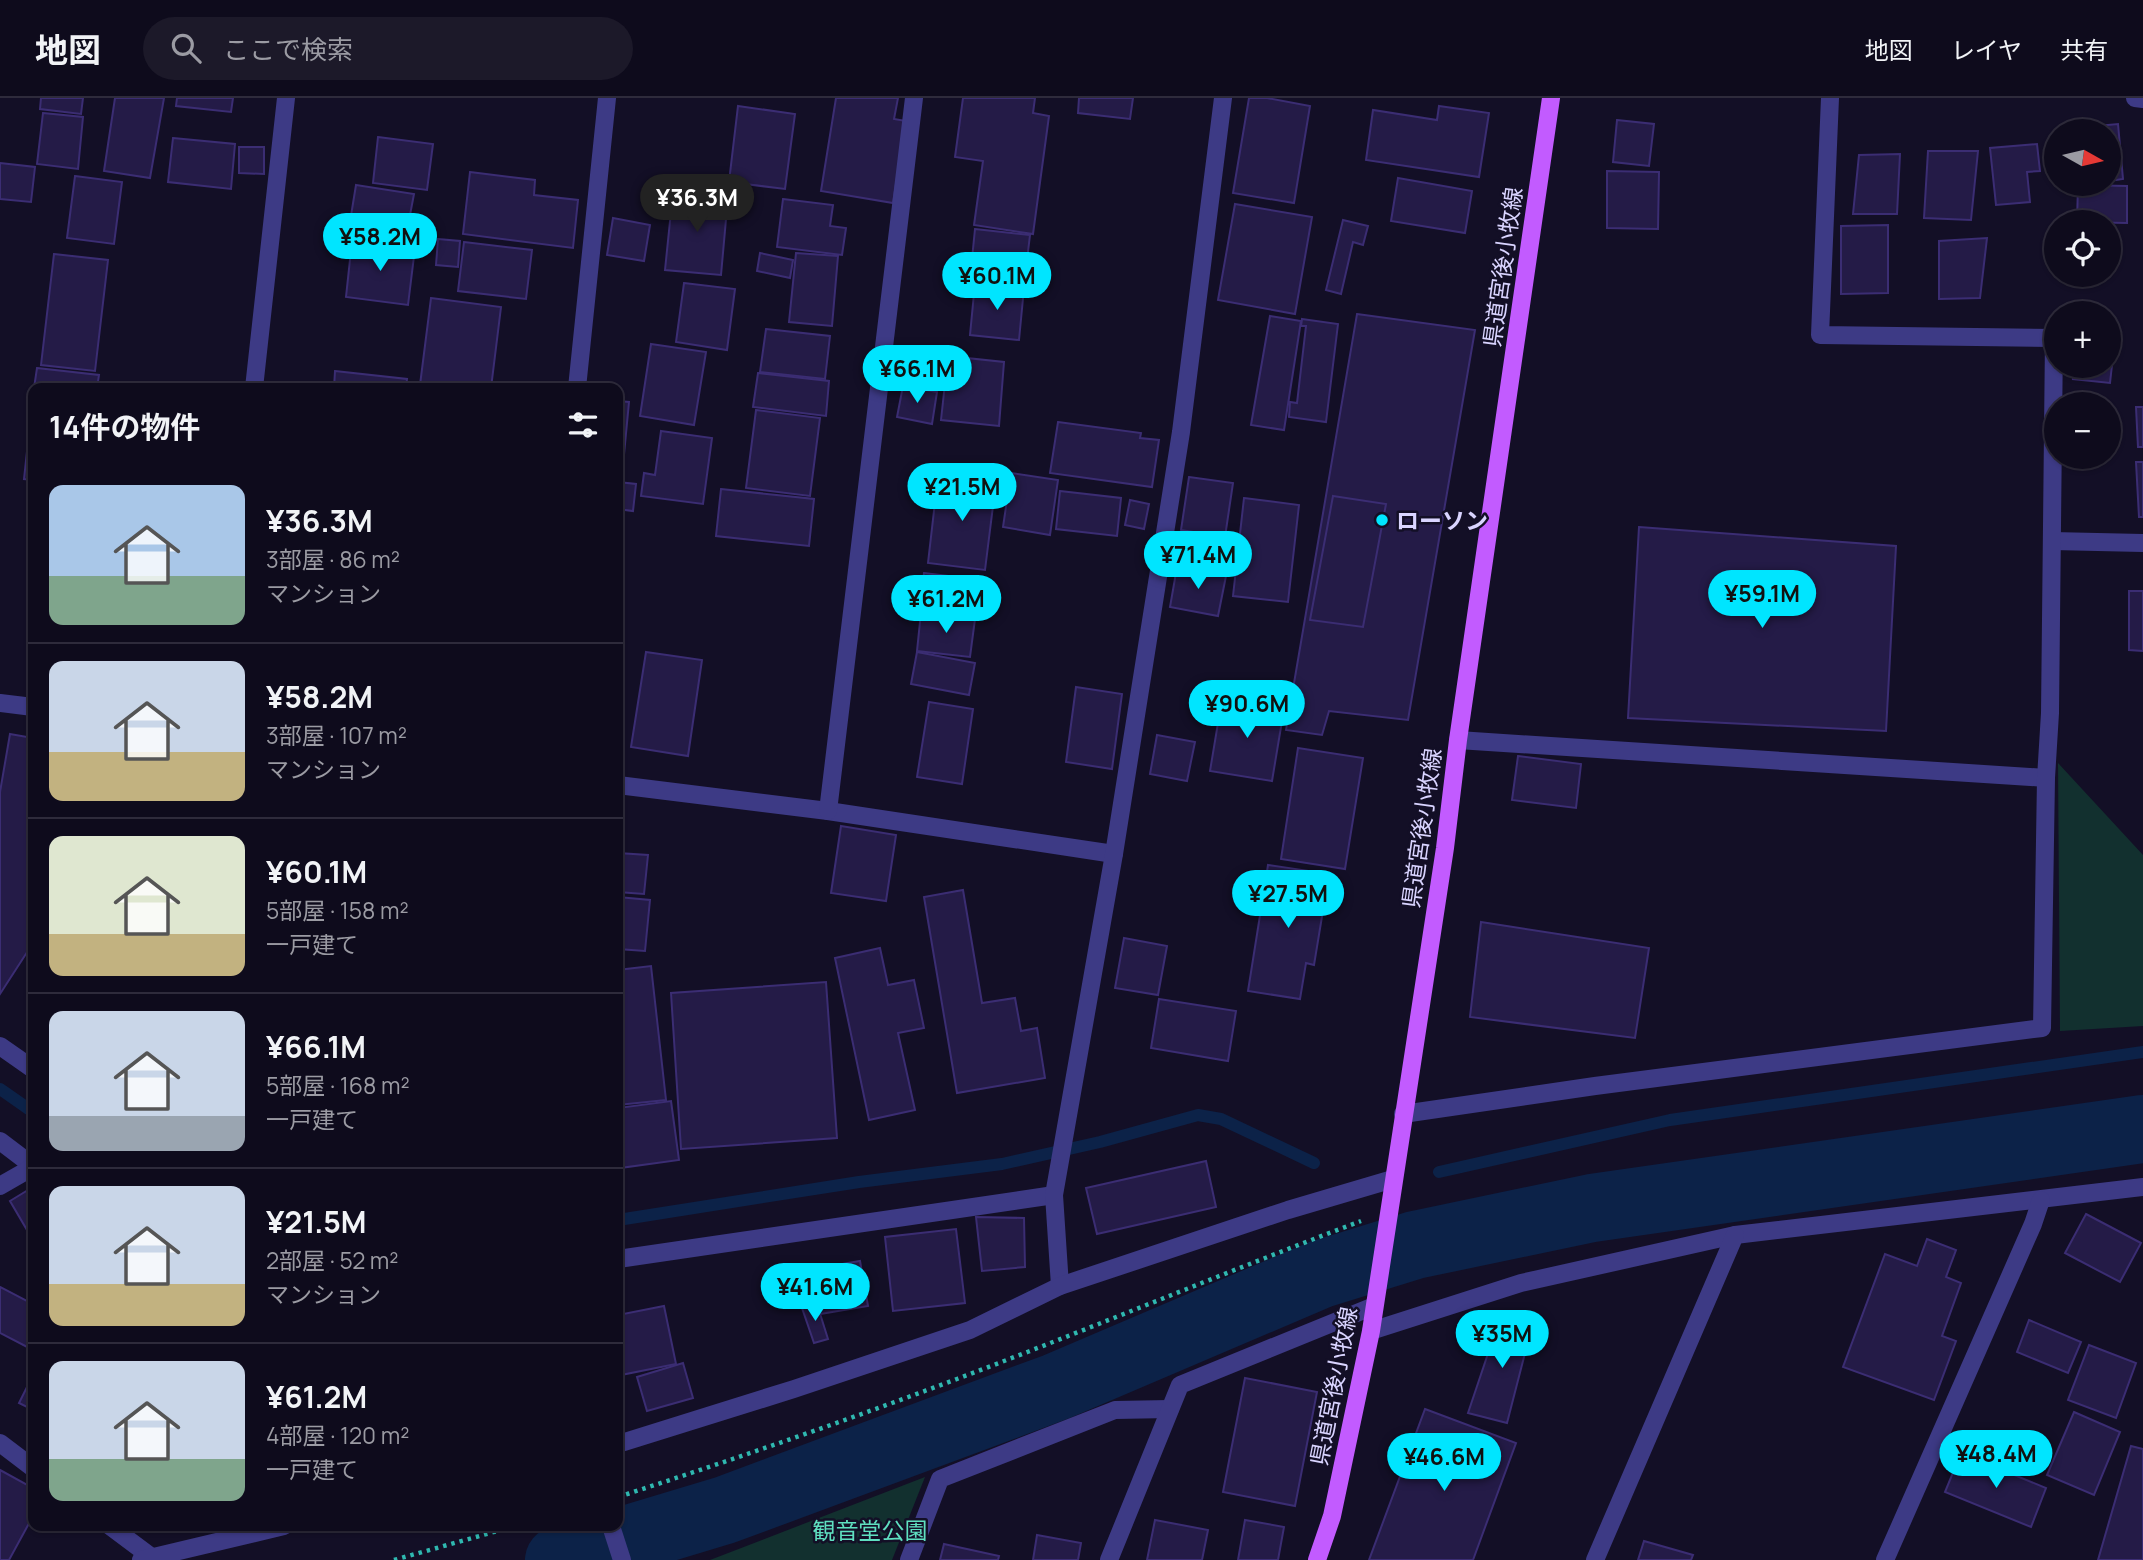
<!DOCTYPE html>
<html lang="ja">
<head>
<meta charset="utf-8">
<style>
  :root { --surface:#0e0b1c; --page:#1c1929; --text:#f1f3f6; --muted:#9b9ba3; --line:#2e2b3b; --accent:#00e5ff }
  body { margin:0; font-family:Manrope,"Noto Sans JP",sans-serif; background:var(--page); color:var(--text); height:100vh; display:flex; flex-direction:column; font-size:26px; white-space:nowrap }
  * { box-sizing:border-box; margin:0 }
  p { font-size:23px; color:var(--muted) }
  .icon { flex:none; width:38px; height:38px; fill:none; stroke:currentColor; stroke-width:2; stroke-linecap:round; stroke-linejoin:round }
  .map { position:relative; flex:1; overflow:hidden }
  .sheet { position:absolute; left:28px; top:285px; width:595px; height:1148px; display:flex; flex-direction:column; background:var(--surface); border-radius:14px; box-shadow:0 2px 5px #0004,0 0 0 2px var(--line) }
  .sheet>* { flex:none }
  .needle { width:46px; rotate:98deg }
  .tools { position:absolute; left:2044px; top:21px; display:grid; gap:14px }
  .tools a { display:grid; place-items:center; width:77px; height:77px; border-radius:50%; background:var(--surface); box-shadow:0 2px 5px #0004,0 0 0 2px var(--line); font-size:35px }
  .price { position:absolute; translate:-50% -60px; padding:0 16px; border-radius:24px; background:var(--accent); color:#111; font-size:23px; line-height:46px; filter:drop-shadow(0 2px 4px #0008) }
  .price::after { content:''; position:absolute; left:50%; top:42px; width:21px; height:16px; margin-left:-10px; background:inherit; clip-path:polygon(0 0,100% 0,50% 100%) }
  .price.current { background:#222; color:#fff }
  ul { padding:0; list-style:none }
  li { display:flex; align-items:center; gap:21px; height:175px; padding:0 21px }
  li+li { border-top:2px solid var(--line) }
  li span { display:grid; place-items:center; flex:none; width:196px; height:140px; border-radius:14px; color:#555 }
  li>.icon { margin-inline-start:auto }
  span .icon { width:84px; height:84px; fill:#fffc; stroke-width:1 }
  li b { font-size:30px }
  h2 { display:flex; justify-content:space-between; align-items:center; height:84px; padding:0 21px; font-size:30px }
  header { display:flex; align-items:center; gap:42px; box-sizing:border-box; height:98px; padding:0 35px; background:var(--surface); border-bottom:2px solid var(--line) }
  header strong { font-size:33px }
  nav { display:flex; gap:38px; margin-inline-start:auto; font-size:24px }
  .search { width:490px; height:63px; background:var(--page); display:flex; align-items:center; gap:18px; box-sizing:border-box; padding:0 24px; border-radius:38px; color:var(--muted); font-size:26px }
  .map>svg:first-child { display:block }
</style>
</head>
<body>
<header>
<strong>地図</strong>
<div class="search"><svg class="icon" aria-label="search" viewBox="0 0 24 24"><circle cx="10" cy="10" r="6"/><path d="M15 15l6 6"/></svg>ここで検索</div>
<nav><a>地図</a><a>レイヤ</a><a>共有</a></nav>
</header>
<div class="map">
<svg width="2143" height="1462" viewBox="0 0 2143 1462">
  <rect width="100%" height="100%" fill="#130f26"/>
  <g fill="#12302f">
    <polygon points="2058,665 2143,757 2143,928 2060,933"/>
    <polygon points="925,1379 892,1462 710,1462"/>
  </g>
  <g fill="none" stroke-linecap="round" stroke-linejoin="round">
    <g stroke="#0c2248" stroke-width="12">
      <polyline points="0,991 33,1014"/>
      <polyline points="1439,1074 1670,1022 2143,954"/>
      <polyline points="618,1122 859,1084 1002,1066 1100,1044 1198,1017 1221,1021 1314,1065"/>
    </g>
    <polyline stroke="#0c2248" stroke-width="68" points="559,1462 725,1412 1056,1289 1321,1176 1415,1147 1592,1110 2143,1031"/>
  </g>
  <g fill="#241b47" stroke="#3b2d73" stroke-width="2">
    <polygon points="41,0 83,0 81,16 40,11"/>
    <polygon points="115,0 164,0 150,80 104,73"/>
    <polygon points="177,0 233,0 231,14 176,8"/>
    <polygon points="836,0 898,0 894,21 906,23 893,105 821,93"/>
    <polygon points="963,0 1035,0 1033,15 1049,18 1033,136 974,127 983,63 955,59"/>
    <polygon points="1079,0 1133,0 1130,21 1078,15"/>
    <polygon points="1249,0 1267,0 1310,8 1294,105 1233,95"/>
    <polygon points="738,8 795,16 785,91 729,84"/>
    <polygon points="1439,8 1489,15 1479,79 1366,62 1373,12 1437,22"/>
    <polygon points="43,15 83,19 78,71 37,66"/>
    <polygon points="1617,22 1654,26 1649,68 1613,64"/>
    <polygon points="2118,26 2123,81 2109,83 2109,33 2063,33 2062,31"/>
    <polygon points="378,39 433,46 427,92 373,85"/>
    <polygon points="173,40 235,46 231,91 168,84"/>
    <polygon points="2037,46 2040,73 2027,74 2030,104 1996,107 1990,50"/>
    <polygon points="239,49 264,49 264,76 239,75"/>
    <polygon points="1928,53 1978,53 1971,122 1924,120"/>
    <polygon points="1900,56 1897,116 1853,116 1859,57"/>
    <polygon points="0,65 35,69 31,104 0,101"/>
    <polygon points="1607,73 1659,74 1658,131 1607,130"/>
    <polygon points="470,74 535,82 534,97 578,102 573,150 463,136"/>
    <polygon points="75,78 122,84 114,146 67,140"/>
    <polygon points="1398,80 1472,93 1465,135 1391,123"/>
    <polygon points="356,87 414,96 410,117 424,120 419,147 348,136"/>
    <polygon points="2078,87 2127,88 2127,125 2077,124"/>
    <polygon points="673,94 728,99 721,177 665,172"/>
    <polygon points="783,101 833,107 830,128 846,130 842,157 777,149"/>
    <polygon points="1235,106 1312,119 1295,216 1218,202"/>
    <polygon points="613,120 650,127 644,163 607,157"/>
    <polygon points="1343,122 1368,128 1363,147 1353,144 1341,196 1326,192"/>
    <polygon points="1888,127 1888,195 1841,196 1841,128"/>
    <polygon points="975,131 1030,137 1024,187 970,181"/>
    <polygon points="1987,140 1980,200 1939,201 1939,143"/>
    <polygon points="438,141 460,143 458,169 436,167"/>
    <polygon points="352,143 415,150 408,207 346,199"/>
    <polygon points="464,144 532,152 526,201 458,193"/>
    <polygon points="760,155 793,162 790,180 757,173"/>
    <polygon points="796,155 838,158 832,228 789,224"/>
    <polygon points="54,156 108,162 95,273 41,267"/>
    <polygon points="684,185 735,191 727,252 676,244"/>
    <polygon points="975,185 1024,190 1019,242 970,237"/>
    <polygon points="431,200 501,209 491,290 445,290 420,287"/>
    <polygon points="1357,216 1475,232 1408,622 1329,613 1322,637 1286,632"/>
    <polygon points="1270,218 1301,223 1284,332 1251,327"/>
    <polygon points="1302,221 1338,226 1326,324 1289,319 1290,304 1297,305 1306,228 1301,228"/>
    <polygon points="766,231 830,238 825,281 760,274"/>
    <polygon points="2109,239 2115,240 2110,285 2073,281 2075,268 2109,268"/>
    <polygon points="651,246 706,254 694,327 640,318"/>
    <polygon points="948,258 1004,264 999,328 941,322"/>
    <polygon points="37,270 99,277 97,290 34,290"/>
    <polygon points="335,273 407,281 406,290 334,290"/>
    <polygon points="758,275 829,283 826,318 753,309"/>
    <polygon points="903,288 937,294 932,326 897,319"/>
    <polygon points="33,298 33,382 24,381"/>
    <polygon points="618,303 629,304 623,367 618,366"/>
    <polygon points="2136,309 2143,309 2143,349 2138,349"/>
    <polygon points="756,312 820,320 810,398 746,390"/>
    <polygon points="1058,324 1141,335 1140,340 1159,342 1152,389 1050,375"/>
    <polygon points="661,333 712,340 703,406 641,398 644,375 655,377"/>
    <polygon points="2136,364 2143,364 2143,419 2139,419"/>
    <polygon points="1011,375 1058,382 1050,437 1003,429"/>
    <polygon points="938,378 996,384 985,472 928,465"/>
    <polygon points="1189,379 1233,385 1225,439 1181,432"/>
    <polygon points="618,384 636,386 633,413 618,411"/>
    <polygon points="721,391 814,401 809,448 716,438"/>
    <polygon points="1060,393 1121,400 1117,438 1056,431"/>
    <polygon points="1333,398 1386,406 1363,529 1310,522"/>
    <polygon points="1244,400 1299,407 1288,504 1233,498"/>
    <polygon points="1130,402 1149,406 1144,431 1125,427"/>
    <polygon points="1639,429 1896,448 1886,633 1628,620"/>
    <polygon points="1177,469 1226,478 1218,518 1170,509"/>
    <polygon points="924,475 982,482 978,518 920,511"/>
    <polygon points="2129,493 2143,493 2143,553 2129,552"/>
    <polygon points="921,514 975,521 970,559 917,553"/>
    <polygon points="646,554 702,562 688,658 631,649"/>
    <polygon points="917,554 975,565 969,597 911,586"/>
    <polygon points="1076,589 1122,596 1112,671 1066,664"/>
    <polygon points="1222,601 1284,611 1272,683 1210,673"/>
    <polygon points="929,604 973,611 962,686 917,679"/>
    <polygon points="10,636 33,640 33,845 0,896 0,694"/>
    <polygon points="1157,637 1195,644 1187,683 1150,676"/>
    <polygon points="1298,650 1363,660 1345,771 1281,761"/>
    <polygon points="1518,658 1581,666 1576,710 1512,702"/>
    <polygon points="841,728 896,737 886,803 831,795"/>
    <polygon points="618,755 648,757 644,796 618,794"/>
    <polygon points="1268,767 1329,776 1314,867 1306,865 1300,901 1248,893"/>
    <polygon points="963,792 982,905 1015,900 1021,933 1037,930 1045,980 957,995 924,799"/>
    <polygon points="618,799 650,802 645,853 618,851"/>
    <polygon points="1481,824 1649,850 1635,940 1470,919"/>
    <polygon points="1124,840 1167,848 1158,897 1115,890"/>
    <polygon points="880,850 888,887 914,882 924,930 898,935 915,1012 869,1022 835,860"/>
    <polygon points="651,868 666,1002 618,1007 618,872"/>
    <polygon points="826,884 837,1040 681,1051 671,895"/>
    <polygon points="1159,901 1236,913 1228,963 1151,950"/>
    <polygon points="671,1003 679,1062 620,1070 618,1010"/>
    <polygon points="1206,1063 1216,1109 1097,1136 1086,1090"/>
    <polygon points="33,1089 33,1128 27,1132 10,1103"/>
    <polygon points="2086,1116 2141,1145 2120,1184 2065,1155"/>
    <polygon points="976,1119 1024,1120 1025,1169 982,1173"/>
    <polygon points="956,1131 965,1205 893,1213 885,1139"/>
    <polygon points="1927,1141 1956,1152 1946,1179 1961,1185 1942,1238 1956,1243 1934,1302 1843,1269 1885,1156 1917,1168"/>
    <polygon points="860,1163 868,1208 820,1216 813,1171"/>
    <polygon points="0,1189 33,1206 33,1252 0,1235"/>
    <polygon points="817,1206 828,1241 814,1245 802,1210"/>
    <polygon points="664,1208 676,1266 621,1277 618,1263 618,1217"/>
    <polygon points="1501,1217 1533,1224 1507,1325 1468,1315"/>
    <polygon points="2029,1222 2081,1244 2068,1275 2017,1254"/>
    <polygon points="2089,1247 2136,1265 2116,1320 2068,1302"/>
    <polygon points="683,1265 693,1300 647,1313 637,1279"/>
    <polygon points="33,1277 33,1312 19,1305"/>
    <polygon points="1245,1280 1317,1294 1295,1408 1223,1394"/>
    <polygon points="1425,1311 1516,1345 1473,1462 1369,1462"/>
    <polygon points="2074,1314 2120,1334 2094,1397 2047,1377"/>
    <polygon points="2131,1348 2143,1351 2143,1462 2098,1462"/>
    <polygon points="1961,1355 2046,1390 2031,1429 1945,1394"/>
    <polygon points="0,1372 33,1390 33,1418 9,1462 0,1462"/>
    <polygon points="1155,1422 1208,1432 1202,1462 1147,1462"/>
    <polygon points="1245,1422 1284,1429 1278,1462 1238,1462"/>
    <polygon points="1037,1437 1081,1445 1078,1462 1033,1462"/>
    <polygon points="1644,1443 1693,1457 1691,1462 1638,1462"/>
    <polygon points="944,1446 999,1458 998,1462 940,1462"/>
  </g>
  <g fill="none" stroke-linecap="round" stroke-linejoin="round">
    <g stroke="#2fb8b0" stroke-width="4.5" stroke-dasharray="3.5 5" stroke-linecap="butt">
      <path d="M 618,1399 C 732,1362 845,1323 957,1281 C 1092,1230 1226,1174 1361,1123"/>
      <polyline points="394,1462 515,1428"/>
    </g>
    <g stroke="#3d3a85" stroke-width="18">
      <polyline points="2135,0 2143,1"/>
      <polyline points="254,290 286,0"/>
      <polyline points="577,290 607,0"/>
      <polyline points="2052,443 2143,445"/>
      <polyline points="0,605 33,609"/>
      <polyline points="1458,642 2046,680"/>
      <polyline points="618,687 828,713 1114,756"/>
      <polyline points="828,713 914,0"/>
      <polyline points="0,948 33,971"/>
      <polyline points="1403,1016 1595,988 2042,930 2046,680 2050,615 2054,240 1820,237 1830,0"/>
      <polyline points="0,1043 33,1068"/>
      <polyline points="0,1088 33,1069"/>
      <polyline points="618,1161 1054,1097"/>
      <polyline points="1060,1188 1054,1097 1114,756 1181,334 1223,0"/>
      <polyline points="1371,1233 1521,1185 1735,1137 2143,1089"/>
      <polyline points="0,1345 33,1370"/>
      <polyline points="618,1346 794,1291 970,1232 1060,1188 1288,1112 1393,1081"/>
      <polyline points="110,1428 150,1458"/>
      <polyline points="611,1428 622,1462"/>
      <polyline points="141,1462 284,1428"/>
      <polyline points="909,1462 940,1381 1115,1312 1170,1311"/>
      <polyline points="1109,1462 1180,1287 1374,1208"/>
      <polyline points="1595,1462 1735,1137"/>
      <polyline points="1885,1462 2033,1126 2041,1102"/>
    </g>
    <polyline stroke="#c25bff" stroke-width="18" points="1317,1462 1332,1418 1371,1233 1445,750 1458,642 1551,0"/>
  </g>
  <circle fill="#00e5ff" stroke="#130f26" stroke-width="2.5" cx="1382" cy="422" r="7"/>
  <g text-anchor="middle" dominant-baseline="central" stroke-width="5" stroke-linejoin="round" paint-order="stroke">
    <g font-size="23" fill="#d9d4ff" stroke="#130f26">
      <text transform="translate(1502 169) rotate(-82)">県道宮後小牧線</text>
      <text transform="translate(1421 730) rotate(-82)">県道宮後小牧線</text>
      <text transform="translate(1333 1288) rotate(-79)">県道宮後小牧線</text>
    </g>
    <g font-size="23" font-weight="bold" fill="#d9d4ff" stroke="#130f26" text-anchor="start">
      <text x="1396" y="422">ローソン</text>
    </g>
    <g font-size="23" fill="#5fe0c0" stroke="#130f26">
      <text x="870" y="1432">観音堂公園</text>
    </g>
  </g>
</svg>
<div class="tools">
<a><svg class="needle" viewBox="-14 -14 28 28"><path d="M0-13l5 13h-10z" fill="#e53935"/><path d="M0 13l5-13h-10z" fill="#9b9ba3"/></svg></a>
<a><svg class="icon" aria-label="locate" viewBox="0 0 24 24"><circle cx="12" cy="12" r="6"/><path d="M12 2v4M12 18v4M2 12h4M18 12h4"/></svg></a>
<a>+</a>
<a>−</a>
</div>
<b class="price current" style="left:697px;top:136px">¥36.3M</b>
<b class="price" style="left:380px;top:175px">¥58.2M</b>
<b class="price" style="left:997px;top:214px">¥60.1M</b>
<b class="price" style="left:917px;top:307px">¥66.1M</b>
<b class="price" style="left:962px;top:425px">¥21.5M</b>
<b class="price" style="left:1198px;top:493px">¥71.4M</b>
<b class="price" style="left:1762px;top:532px">¥59.1M</b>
<b class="price" style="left:946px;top:537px">¥61.2M</b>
<b class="price" style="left:1247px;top:642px">¥90.6M</b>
<b class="price" style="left:1288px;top:832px">¥27.5M</b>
<b class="price" style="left:815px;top:1225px">¥41.6M</b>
<b class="price" style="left:1502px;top:1272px">¥35M</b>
<b class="price" style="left:1996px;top:1392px">¥48.4M</b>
<b class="price" style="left:1444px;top:1395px">¥46.6M</b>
<section class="sheet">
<h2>14件の物件<svg class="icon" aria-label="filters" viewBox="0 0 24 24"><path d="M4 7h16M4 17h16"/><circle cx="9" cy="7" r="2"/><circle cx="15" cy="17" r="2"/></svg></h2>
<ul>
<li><span style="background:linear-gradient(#a9c7e8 65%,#7fa58c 0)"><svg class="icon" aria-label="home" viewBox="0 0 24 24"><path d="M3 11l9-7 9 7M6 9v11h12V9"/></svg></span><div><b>¥36.3M</b><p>3部屋 · 86 m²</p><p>マンション</p></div></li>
<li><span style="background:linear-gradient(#c9d6e8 65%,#c2b280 0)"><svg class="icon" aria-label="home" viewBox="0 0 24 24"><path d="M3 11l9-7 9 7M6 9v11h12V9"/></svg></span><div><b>¥58.2M</b><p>3部屋 · 107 m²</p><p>マンション</p></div></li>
<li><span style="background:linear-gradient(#dfe7d0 70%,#c2b280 0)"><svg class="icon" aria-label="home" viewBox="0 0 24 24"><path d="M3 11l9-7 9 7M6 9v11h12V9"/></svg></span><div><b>¥60.1M</b><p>5部屋 · 158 m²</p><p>一戸建て</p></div></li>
<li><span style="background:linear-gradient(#c9d6e8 75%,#9aa5b1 0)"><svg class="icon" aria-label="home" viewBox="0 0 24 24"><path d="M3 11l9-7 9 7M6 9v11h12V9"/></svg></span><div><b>¥66.1M</b><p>5部屋 · 168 m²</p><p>一戸建て</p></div></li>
<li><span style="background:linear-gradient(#c9d6e8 70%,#c2b280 0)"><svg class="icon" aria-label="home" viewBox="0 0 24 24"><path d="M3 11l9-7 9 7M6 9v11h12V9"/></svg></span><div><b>¥21.5M</b><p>2部屋 · 52 m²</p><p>マンション</p></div></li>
<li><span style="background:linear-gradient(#c9d6e8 70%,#7fa58c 0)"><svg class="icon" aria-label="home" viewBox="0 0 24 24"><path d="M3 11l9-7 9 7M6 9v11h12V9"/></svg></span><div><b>¥61.2M</b><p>4部屋 · 120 m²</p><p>一戸建て</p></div></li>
</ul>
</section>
</div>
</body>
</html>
